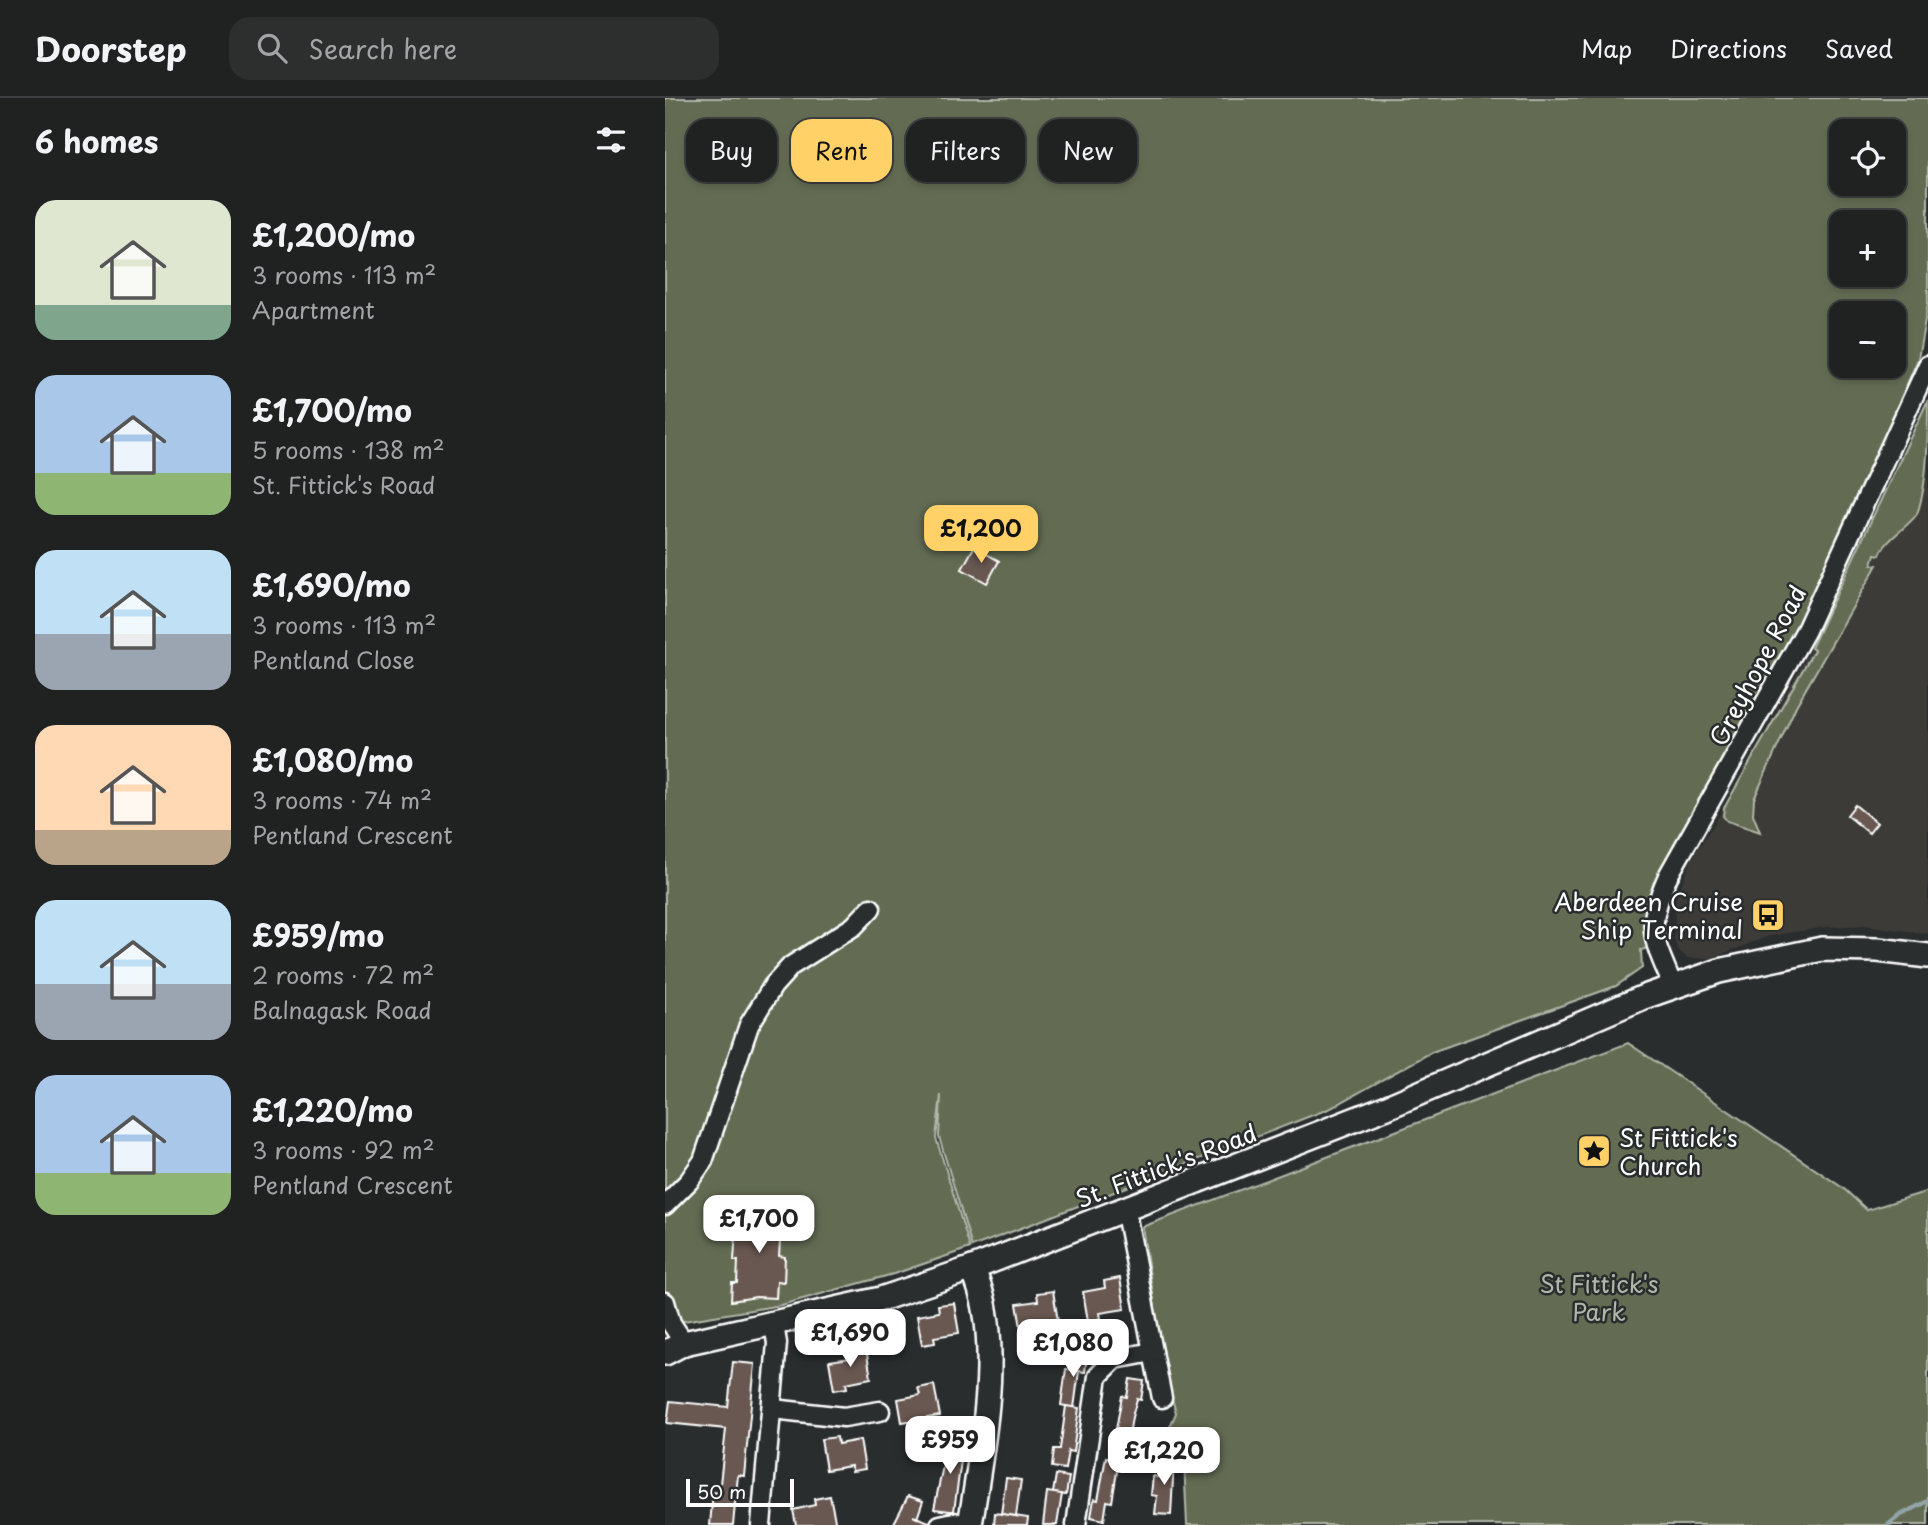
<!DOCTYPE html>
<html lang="en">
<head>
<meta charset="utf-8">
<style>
  :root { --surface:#202222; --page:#2d2f2f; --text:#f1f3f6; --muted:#a2a4a5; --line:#3d3f40; --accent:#ffd166 }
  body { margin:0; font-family:"Playpen Sans",sans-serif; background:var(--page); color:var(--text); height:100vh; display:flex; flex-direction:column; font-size:26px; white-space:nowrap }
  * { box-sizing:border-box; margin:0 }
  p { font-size:23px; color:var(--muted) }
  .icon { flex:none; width:38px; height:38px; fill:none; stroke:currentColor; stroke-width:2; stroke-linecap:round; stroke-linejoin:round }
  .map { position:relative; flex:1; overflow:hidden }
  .side { display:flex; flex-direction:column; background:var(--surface); width:665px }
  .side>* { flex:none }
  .guide { position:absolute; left:21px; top:21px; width:665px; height:63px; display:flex; gap:14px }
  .controls { position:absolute; left:1164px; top:21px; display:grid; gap:14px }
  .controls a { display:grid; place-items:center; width:77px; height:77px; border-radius:14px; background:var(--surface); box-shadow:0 4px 10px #0003,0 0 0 2px var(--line); font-size:35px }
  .scale { position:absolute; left:21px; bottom:18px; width:108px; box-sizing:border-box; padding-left:7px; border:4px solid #fff; border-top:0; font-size:19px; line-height:24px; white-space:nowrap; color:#fff; -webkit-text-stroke:5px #2a2d2e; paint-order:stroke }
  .price { position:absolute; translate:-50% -60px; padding:0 16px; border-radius:14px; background:#fff; color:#222; font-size:23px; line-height:46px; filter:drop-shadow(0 2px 4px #0008) }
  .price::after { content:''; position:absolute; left:50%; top:42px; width:21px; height:16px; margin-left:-10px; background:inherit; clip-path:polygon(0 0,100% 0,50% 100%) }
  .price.current { background:var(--accent); color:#111 }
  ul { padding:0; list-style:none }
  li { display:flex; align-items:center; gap:21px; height:175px; padding:0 35px }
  li span { display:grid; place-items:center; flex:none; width:196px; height:140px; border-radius:21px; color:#555 }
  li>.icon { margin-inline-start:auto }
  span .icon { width:84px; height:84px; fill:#fffc; stroke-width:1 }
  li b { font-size:30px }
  h2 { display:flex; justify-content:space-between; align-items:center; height:84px; padding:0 35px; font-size:30px }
  .tag { padding:0 24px; border-radius:21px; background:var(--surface); box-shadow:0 4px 10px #0003,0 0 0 2px var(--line); font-size:24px; line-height:63px }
  .tag.current { background:var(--accent); color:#111 }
  header { display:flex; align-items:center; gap:42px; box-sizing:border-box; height:98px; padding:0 35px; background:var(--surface); border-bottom:2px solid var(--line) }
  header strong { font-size:33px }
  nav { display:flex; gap:38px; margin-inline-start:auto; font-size:24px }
  .search { width:490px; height:63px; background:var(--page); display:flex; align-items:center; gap:18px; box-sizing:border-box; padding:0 24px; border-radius:21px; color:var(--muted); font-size:26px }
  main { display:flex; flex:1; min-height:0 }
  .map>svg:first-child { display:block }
</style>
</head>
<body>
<header>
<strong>Doorstep</strong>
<div class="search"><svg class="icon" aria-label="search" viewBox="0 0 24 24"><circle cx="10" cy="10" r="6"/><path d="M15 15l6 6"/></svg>Search here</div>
<nav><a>Map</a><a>Directions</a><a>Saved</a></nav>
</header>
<main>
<section class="side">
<h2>6 homes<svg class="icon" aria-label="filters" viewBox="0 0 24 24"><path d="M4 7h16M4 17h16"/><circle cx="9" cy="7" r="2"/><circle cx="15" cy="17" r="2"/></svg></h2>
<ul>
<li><span style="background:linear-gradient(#dfe7d0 75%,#7fa58c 0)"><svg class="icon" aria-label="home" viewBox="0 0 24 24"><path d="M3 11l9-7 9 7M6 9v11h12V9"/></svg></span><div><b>£1,200/mo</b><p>3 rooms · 113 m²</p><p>Apartment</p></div></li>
<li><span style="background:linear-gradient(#a9c7e8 70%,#8fb573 0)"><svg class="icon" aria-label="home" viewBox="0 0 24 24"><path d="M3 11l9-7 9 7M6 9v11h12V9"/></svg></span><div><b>£1,700/mo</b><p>5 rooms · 138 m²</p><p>St. Fittick's Road</p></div></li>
<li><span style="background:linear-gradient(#bfe0f5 60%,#9aa5b1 0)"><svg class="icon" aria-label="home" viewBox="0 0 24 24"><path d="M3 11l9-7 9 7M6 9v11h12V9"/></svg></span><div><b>£1,690/mo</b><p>3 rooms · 113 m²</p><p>Pentland Close</p></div></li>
<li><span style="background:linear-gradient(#ffd9b3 75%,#b9a48a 0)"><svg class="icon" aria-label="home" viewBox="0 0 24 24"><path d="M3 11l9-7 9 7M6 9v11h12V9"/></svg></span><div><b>£1,080/mo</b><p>3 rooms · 74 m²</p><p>Pentland Crescent</p></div></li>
<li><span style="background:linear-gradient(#bfe0f5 60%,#9aa5b1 0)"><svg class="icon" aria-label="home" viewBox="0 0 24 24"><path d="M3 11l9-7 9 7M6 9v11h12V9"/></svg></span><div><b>£959/mo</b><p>2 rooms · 72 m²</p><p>Balnagask Road</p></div></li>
<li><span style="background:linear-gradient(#a9c7e8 70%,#8fb573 0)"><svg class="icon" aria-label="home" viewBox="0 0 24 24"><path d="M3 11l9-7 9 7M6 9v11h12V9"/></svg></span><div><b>£1,220/mo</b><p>3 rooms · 92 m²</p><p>Pentland Crescent</p></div></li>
</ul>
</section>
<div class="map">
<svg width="1263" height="1427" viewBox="0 0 1263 1427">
  <rect width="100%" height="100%" fill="#2a2d2e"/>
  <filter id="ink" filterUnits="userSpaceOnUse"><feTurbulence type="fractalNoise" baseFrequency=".0143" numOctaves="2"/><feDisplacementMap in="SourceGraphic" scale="14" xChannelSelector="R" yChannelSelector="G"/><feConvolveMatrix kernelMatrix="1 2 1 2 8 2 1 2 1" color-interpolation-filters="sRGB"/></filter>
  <g filter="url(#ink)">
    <polygon fill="#3d3a38" points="1263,302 1263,836 1200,827 1163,829 1104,838 1047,860 1022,860 1012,850 1009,840 1011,799 1028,759 1059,710 1170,505"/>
    <g fill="#636c52" stroke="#b1b6a8" stroke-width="2" fill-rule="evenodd">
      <path d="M 0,0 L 1263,0 L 1263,205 L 1253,261 L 1169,454 L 1123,549 L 985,797 L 978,826 L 983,850 L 976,852 L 977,870 L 951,888 L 767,954 L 666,1010 L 307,1149 L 274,1039 L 276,997 L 271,1040 L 305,1150 L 232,1175 L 116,1207 L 0,1226 ZM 1176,33 L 1228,33 L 1228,86 L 1176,86 ZM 1176,124 L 1228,124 L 1228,177 L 1176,177 ZM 1176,215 L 1228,215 L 1228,268 L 1176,268 Z"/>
      <path d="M 1263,302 C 1263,337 1263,386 1252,416 C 1242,430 1220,442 1215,457 L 1210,456 L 1207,466 L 1212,467 L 1131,608 L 1089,701 L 1088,716 L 1095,734 L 1062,723 L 1058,718 L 1059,710 L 1149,552 L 1146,550 Z"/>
      <polygon points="963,945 1178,1090 1202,1112 1263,1093 1263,1427 522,1427 519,1362 503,1333 511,1315 501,1278 477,1129"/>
    </g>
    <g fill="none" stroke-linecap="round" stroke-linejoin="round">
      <polyline stroke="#93a4a8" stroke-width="4.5" points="1223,1427 1234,1418 1263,1403"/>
    </g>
    <g fill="#695851" stroke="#fff" stroke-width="2">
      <polygon points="309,449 334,463 322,485 297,471"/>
      <polygon points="1190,707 1212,725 1204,735 1182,717"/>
      <polygon points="80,1110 117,1113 114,1158 120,1159 119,1184 112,1183 111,1200 91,1199 66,1203 67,1185 72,1185 73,1163 69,1163 71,1131 78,1131"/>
      <polygon points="455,1180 460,1211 435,1215 436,1221 423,1223 418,1194 440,1190 439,1183"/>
      <polygon points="388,1193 393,1223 369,1227 370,1233 357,1235 352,1206 373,1203 372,1195"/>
      <polygon points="289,1205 294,1235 269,1239 270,1245 257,1247 252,1218 274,1214 273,1207"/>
      <polygon points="201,1250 206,1280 181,1285 182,1290 169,1292 164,1263 186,1260 185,1252"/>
      <polygon points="409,1254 422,1256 420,1274 414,1273 409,1310 396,1307 401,1271 409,1272 406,1272"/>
      <polygon points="68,1264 90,1266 79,1378 73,1377 68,1427 45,1427 48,1394 54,1395 61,1331 2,1325 5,1303 63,1309"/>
      <polygon points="465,1281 479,1283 476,1302 472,1301 467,1319 460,1362 446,1359 457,1298 462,1299"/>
      <polygon points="269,1287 275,1318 237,1324 233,1301 255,1297 253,1290"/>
      <polygon points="401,1308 414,1310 408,1354 403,1353 400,1371 387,1369 389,1351 395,1351"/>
      <polygon points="172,1339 173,1346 195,1342 200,1371 187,1373 186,1368 161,1372 156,1341"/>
      <polygon points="284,1339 299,1341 289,1413 285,1413 269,1411"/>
      <polygon points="441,1359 454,1361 447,1404 442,1403 439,1422 426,1419 429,1401 433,1402"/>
      <polygon points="495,1360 509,1362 506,1417 490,1416 492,1398 486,1397 488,1378 493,1379"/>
      <polygon points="391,1377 404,1379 401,1397 388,1395"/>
      <polygon points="341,1380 356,1382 351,1418 336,1416"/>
      <polygon points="382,1394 397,1396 392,1427 378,1427"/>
      <polygon points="165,1398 171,1427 131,1427 128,1412 150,1407 149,1401"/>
      <polygon points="243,1398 258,1403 252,1420 248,1418 264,1424 264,1427 228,1427"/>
      <polygon points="330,1415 363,1420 362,1427 329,1427"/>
    </g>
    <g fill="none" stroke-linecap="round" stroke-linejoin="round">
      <g stroke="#fff" stroke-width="23">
        <g id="minor">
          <path d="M 1008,888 C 987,838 980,830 1003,778 L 1141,532 L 1263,267"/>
          <polyline points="0,1107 24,1083 38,1063 84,927 108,888 126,868 189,828 206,810"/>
          <polyline points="460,1110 497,1300"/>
          <polyline points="0,1204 6,1225 19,1245"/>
          <polyline points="108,1311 179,1319 215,1313"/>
          <polyline points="96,1427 112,1245 109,1227"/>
          <polyline points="275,1427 289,1424 304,1427"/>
          <polyline points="411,1427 433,1278 450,1261 488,1254"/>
        </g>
      </g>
      <g stroke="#fff" stroke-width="28">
        <g id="tertiary">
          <polyline points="0,1255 19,1245 216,1201 308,1170 722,1009 979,899 1054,873 1157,851 1213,852 1263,858"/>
          <path d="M 305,1427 C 315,1363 332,1275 320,1211 C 318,1197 312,1183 308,1170"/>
        </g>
      </g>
      <use href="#minor" stroke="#2a2d2e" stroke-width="18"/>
      <use href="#tertiary" stroke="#2a2d2e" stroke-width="23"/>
    </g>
  </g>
  <defs>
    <g id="bus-square" transform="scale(1.75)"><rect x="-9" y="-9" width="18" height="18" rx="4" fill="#ffd166" stroke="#2a2d2e"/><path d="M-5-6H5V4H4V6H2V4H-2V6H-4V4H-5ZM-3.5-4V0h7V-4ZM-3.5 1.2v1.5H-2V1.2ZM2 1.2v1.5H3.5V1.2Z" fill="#111"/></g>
    <g id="sight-square" transform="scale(1.75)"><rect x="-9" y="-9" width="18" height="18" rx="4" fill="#ffd166" stroke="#2a2d2e"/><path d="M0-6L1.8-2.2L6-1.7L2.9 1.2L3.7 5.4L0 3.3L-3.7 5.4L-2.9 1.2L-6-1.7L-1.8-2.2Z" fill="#111"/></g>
  </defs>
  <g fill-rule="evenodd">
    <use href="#bus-square" x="1103" y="817"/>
    <use href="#sight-square" x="929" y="1053"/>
  </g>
  <g text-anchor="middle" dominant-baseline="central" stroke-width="5" stroke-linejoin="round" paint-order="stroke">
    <g font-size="24" fill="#fff" stroke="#2a2d2e">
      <text transform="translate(1092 567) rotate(-62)">Greyhope Road</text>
      <text transform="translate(501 1067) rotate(-21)">St. Fittick's Road</text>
    </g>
    <g font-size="24" fill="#fff" stroke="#2a2d2e" text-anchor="end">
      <text x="1078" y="803">Aberdeen Cruise<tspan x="1078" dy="28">Ship Terminal</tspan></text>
      <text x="954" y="1039" text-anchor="start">St Fittick's<tspan x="954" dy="28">Church</tspan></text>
    </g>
    <g font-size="24" fill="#b1b6a8" stroke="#2a2d2e">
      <text x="934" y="1185">St Fittick's<tspan x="934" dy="28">Park</tspan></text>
    </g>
  </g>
</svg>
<div class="controls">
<a><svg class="icon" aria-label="locate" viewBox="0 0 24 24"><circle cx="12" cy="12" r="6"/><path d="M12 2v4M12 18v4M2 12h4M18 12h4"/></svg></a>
<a>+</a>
<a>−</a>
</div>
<div class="scale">50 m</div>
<b class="price current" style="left:316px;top:467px">£1,200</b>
<b class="price" style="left:94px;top:1157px">£1,700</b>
<b class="price" style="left:185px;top:1271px">£1,690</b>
<b class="price" style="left:408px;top:1281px">£1,080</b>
<b class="price" style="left:285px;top:1378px">£959</b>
<b class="price" style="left:499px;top:1389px">£1,220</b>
<div class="guide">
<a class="tag">Buy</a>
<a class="tag current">Rent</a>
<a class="tag">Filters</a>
<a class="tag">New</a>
</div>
</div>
</main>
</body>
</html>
